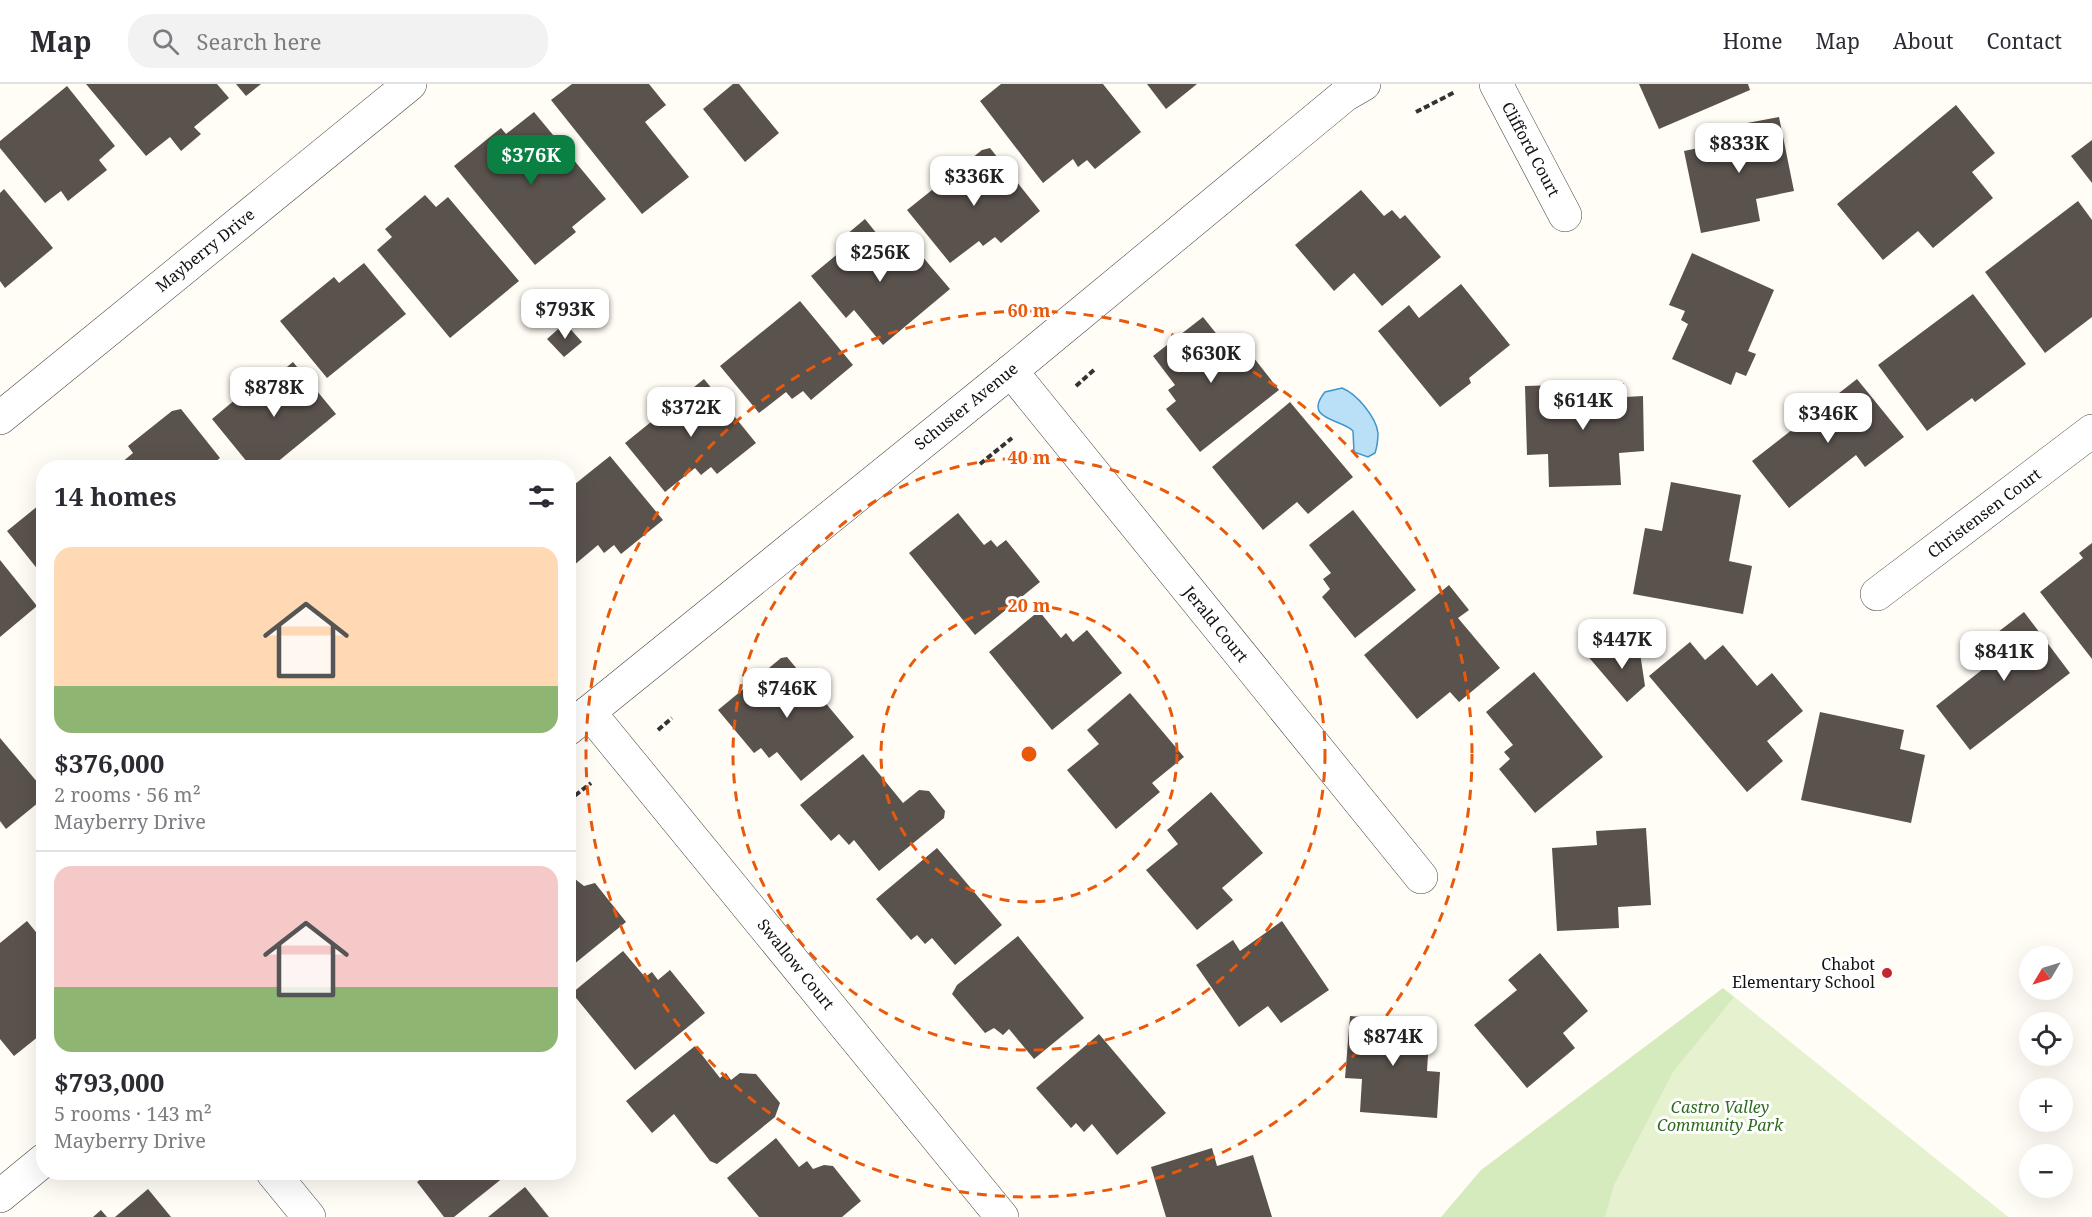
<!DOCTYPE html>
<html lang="en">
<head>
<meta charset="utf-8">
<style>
  :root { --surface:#fff; --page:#f2f2f3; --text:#2b2b33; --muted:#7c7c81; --line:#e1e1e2; --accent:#0b8043 }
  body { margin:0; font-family:"Noto Serif",serif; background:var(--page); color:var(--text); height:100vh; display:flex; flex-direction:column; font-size:22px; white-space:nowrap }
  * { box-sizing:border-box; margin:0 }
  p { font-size:20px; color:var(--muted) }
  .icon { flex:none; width:33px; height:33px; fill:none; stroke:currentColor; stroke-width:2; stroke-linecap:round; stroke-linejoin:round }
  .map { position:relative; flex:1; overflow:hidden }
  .side { position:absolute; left:36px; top:376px; width:540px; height:720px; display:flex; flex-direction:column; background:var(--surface); border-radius:24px; box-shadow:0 6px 24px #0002 }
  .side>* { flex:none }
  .needle { width:39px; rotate:232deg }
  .controls { position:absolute; left:2019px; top:862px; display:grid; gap:12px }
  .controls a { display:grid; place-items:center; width:54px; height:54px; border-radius:50%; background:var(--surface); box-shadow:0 6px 24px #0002; font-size:30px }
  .price { position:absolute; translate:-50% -51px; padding:0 14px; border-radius:12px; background:#fff; color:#222; font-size:20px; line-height:39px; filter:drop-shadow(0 2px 3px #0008) }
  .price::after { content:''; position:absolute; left:50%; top:36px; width:18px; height:14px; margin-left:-9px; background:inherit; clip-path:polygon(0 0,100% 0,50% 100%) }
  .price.active { background:var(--accent); color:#fff }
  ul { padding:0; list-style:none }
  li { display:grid; align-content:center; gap:12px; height:318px; padding:0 18px }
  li+li { border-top:2px solid var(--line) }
  li span { display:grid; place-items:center; height:186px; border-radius:18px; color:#555 }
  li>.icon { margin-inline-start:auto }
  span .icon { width:108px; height:108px; fill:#fffc; stroke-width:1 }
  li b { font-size:26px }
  h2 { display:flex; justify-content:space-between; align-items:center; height:72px; padding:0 18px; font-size:26px }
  header { display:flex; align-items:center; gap:36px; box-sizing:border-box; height:84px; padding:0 30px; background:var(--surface); border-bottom:2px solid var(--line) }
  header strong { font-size:28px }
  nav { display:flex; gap:33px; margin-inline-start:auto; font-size:21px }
  .search { width:420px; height:54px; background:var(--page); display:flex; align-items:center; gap:15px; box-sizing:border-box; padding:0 21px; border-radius:24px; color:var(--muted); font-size:22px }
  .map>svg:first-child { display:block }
</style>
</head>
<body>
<header>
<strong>Map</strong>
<div class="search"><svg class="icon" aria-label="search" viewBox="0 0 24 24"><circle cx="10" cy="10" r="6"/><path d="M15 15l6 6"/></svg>Search here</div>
<nav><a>Home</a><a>Map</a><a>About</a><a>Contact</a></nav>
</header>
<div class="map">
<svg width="2092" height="1133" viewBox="0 0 2092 1133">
  <rect width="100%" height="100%" fill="#fffdf5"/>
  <polygon fill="#d5ebbd" points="1723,904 2008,1133 1441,1133 1481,1086"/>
  <polygon fill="#e6f2cf" points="1734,913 2008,1133 1605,1133 1614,1101 1673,988"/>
  <path fill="#b9e0f7" stroke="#3f96cf" stroke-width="1.5" d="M 1342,304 C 1357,310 1376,333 1378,349 C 1378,356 1377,363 1375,369 L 1368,373 L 1354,368 L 1353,347 C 1342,335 1302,336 1325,308 Z"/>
  <g fill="#5a524d">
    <polygon points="86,0 217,0 229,14 194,43 201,50 181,67 170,53 146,72"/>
    <polygon points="236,0 261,0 246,12"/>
    <polygon points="572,0 649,0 666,21 645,38 689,93 642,130 551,16"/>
    <polygon points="733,0 739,0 779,49 745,78 703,25"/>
    <polygon points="1001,0 1103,0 1141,48 1095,85 1087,76 1078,83 1073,75 1043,99 980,17"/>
    <polygon points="1147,0 1197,0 1166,25"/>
    <polygon points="1639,0 1748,0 1750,6 1659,45"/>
    <polygon points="67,2 115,62 99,76 107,86 68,117 61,107 45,119 0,64 0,57"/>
    <polygon points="1956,21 1995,69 1972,88 1993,114 1933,164 1918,147 1883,176 1837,120"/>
    <polygon points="534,28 606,115 572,143 576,148 535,181 454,82 501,44 506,50"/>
    <polygon points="1779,33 1794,107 1756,115 1760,137 1701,149 1684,67 1728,58 1726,43"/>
    <polygon points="2092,56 2092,99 2071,72"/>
    <polygon points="990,64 1040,127 1001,159 995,153 983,162 979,157 950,179 907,126 982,66"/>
    <polygon points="4,105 53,164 5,204 0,197 0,109"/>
    <polygon points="1361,106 1384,132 1392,126 1400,135 1405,131 1441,173 1382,222 1354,189 1334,207 1295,161"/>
    <polygon points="425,111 436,123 448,113 519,197 450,254 377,166 392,153 385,145"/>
    <polygon points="2078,117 2092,136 2092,233 2045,269 1985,188"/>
    <polygon points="865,135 894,171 910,158 950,205 883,261 854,226 846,234 811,192 852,158 846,151"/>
    <polygon points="1692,169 1774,206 1748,267 1756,270 1746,292 1736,288 1731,301 1672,275 1688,240 1681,236 1685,227 1669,221"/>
    <polygon points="364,179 406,230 327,294 280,237 334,193 339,199"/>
    <polygon points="1461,200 1510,261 1469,294 1471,299 1440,323 1378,247 1409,221 1419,234"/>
    <polygon points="1973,210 2026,280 1975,318 1972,314 1927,347 1878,281"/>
    <polygon points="800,217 853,281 811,316 803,307 792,315 786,308 759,329 720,282"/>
    <polygon points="1203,233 1239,278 1250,269 1279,306 1200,368 1166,325 1176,317 1168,306 1175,301 1153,272"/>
    <polygon points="565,239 582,258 564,273 547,255"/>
    <polygon points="293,278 336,330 270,384 252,384 212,335 261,294 266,300"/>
    <polygon points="704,295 756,359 717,390 711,383 701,391 695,384 665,408 625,359"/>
    <polygon points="1857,295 1904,353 1865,383 1856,371 1789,424 1752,377"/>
    <polygon points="1624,299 1625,313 1643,312 1644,367 1619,369 1621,401 1549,403 1548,370 1527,371 1525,302"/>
    <polygon points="1290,318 1353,393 1308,430 1297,418 1263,446 1212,383"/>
    <polygon points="181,325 220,374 208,384 115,384 133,369 128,362 172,327"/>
    <polygon points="610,372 663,436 621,470 614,461 604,469 598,461 573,482 568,476 568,402 570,404"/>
    <polygon points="1671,398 1741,411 1729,477 1752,482 1743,530 1633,510 1645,444 1662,447"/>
    <polygon points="44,417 44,483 39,487 7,447"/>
    <polygon points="1353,426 1416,506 1355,554 1322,513 1330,505 1323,495 1331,489 1309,461"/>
    <polygon points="958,429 984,461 991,456 997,463 1006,456 1040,498 975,551 909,469"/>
    <polygon points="2092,459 2092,575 2040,508 2083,474 2079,469"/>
    <polygon points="0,476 37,522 0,553"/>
    <polygon points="1449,501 1469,526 1458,534 1500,584 1459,618 1450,608 1417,635 1364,571"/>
    <polygon points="1039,527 1061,554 1066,549 1073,558 1087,546 1122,589 1052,646 989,568"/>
    <polygon points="2024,528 2070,589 1970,666 1936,622 1997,574 1985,558"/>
    <polygon points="1690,558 1705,576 1723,561 1757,602 1772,589 1803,627 1767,657 1783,677 1747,708 1649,592"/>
    <polygon points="1639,562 1645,602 1627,618 1586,570"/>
    <polygon points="787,573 854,653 801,697 777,668 769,674 761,664 754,669 718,626 781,574"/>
    <polygon points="1534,588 1603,673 1535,729 1499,685 1510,675 1504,668 1513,661 1486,628"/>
    <polygon points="1130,609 1184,673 1152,699 1160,708 1116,745 1067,686 1099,660 1087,646"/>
    <polygon points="1820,628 1904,646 1900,665 1925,671 1911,739 1801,716"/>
    <polygon points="0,654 44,706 44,714 6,745 0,737"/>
    <polygon points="863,670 903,719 919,706 929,707 945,727 944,734 879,787 854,756 849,761 839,750 831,757 800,721"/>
    <polygon points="1211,708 1263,769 1222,804 1233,816 1197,846 1146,786 1178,760 1167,746"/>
    <polygon points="1646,744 1651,821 1618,823 1619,844 1557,847 1552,764 1597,761 1596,747"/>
    <polygon points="937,764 1002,841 955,881 932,854 925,860 917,851 911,856 876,815"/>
    <polygon points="575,795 584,802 595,799 626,838 568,885 568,800"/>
    <polygon points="27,837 44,858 44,948 14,972 0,955 0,859"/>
    <polygon points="1282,837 1329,906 1281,939 1268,922 1239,943 1196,881 1233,856 1240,867"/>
    <polygon points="1018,852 1084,934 1034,975 1009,945 1003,951 994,944 985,949 952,910 957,901"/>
    <polygon points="623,867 645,893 652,888 658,896 670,886 705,929 635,986 572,909"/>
    <polygon points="1540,869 1588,927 1563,949 1575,964 1527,1004 1474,941 1517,906 1508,896"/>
    <polygon points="1350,932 1430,938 1427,987 1440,988 1437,1034 1360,1028 1362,995 1345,994"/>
    <polygon points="1099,950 1166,1029 1117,1071 1092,1040 1084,1048 1076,1039 1071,1044 1036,1004"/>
    <polygon points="695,962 720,994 726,989 731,996 740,989 756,990 780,1019 775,1033 717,1080 710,1077 674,1030 652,1049 626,1017"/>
    <polygon points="776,1054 799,1083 807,1077 813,1085 824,1081 833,1082 861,1117 842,1133 759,1133 727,1094"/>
    <polygon points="1212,1064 1217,1082 1253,1071 1272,1133 1166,1133 1151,1083"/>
    <polygon points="422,1089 509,1089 454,1133 444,1133 417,1098 424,1092"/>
    <polygon points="525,1103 549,1133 488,1133"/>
    <polygon points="148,1105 171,1133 115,1133"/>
    <polygon points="101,1126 107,1133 93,1133"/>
  </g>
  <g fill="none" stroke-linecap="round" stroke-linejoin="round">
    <g stroke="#444" stroke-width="34">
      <g id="minor">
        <polyline points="1496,0 1565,131"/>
        <polyline points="1011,287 1421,793"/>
        <polyline points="0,334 410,0"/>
        <polyline points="1877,510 2092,347"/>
        <polyline points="589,628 1002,1133"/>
        <polyline points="568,645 1011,287 1345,11 1364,0"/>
        <polyline points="273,1089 309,1133"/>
        <polyline points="0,1112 44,1076"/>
      </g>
    </g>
    <g stroke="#333" stroke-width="4" stroke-dasharray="6 3" stroke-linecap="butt">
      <polyline points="1416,28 1455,8"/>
      <polyline points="1076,302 1095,285"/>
      <polyline points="980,380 1012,354"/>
      <polyline points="658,646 672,634"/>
      <polyline points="568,717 591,699"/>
    </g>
    <use href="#minor" stroke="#fff" stroke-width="33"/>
  </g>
  <g fill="none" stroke="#e8590c" stroke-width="3" stroke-dasharray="10 8">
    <circle cx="1029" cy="670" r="148"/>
    <circle cx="1029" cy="670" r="296"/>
    <circle cx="1029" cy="670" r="443"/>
  </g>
  <circle fill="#c4262e" stroke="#fff" stroke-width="2" cx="1887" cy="889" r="6"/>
  <g text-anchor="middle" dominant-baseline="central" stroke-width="6" stroke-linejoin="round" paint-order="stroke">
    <g font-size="16" fill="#111" stroke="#fff">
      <text transform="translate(1531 65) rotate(62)">Clifford Court</text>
      <text transform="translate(205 166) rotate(-39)">Mayberry Drive</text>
      <text transform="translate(966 322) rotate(-39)">Schuster Avenue</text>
      <text transform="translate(1984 429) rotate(-37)">Christensen Court</text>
      <text transform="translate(1216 540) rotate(51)">Jerald Court</text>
      <text transform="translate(796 880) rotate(51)">Swallow Court</text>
    </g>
    <g font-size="16" fill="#111" stroke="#fff" text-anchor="end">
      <text x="1875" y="880">Chabot<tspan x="1875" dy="18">Elementary School</tspan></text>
    </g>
    <g font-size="16" font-style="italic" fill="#2f6b1f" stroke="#fff">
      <text x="1720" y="1023">Castro Valley<tspan x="1720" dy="18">Community Park</tspan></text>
    </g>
  </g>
  <circle cx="1029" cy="670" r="9" fill="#e8590c" stroke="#fff" stroke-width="3"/>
  <g font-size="18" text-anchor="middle" font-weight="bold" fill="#e8590c" stroke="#fff" stroke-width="6" stroke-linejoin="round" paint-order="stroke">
    <text x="1029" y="233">60 m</text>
    <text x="1029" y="380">40 m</text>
    <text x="1029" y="528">20 m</text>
  </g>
</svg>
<div class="controls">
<a><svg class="needle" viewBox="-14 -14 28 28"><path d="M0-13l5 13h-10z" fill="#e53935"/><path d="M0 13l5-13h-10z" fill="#7c7c81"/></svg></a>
<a><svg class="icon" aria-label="locate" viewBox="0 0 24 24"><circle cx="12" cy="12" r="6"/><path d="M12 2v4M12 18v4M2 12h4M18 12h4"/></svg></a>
<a>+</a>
<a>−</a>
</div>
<b class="price" style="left:1739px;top:90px">$833K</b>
<b class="price active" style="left:531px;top:102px">$376K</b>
<b class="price" style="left:974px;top:123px">$336K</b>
<b class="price" style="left:880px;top:199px">$256K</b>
<b class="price" style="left:565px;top:256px">$793K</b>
<b class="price" style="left:1211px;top:300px">$630K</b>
<b class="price" style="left:274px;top:334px">$878K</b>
<b class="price" style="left:1583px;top:347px">$614K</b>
<b class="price" style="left:691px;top:354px">$372K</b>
<b class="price" style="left:1828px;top:360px">$346K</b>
<b class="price" style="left:1622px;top:586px">$447K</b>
<b class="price" style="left:2004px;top:598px">$841K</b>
<b class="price" style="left:787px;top:635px">$746K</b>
<b class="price" style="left:1393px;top:983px">$874K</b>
<section class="side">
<h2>14 homes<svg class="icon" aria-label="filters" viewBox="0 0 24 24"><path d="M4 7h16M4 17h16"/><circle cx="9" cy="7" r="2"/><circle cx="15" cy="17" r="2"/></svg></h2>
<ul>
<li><span style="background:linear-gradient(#ffd9b3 75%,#8fb573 0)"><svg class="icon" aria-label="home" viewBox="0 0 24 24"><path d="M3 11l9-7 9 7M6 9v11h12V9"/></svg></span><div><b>$376,000</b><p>2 rooms · 56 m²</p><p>Mayberry Drive</p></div></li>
<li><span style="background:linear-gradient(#f6c9c9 65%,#8fb573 0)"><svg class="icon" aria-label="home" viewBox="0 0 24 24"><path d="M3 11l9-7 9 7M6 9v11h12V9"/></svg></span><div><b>$793,000</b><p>5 rooms · 143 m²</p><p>Mayberry Drive</p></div></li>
</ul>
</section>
</div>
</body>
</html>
